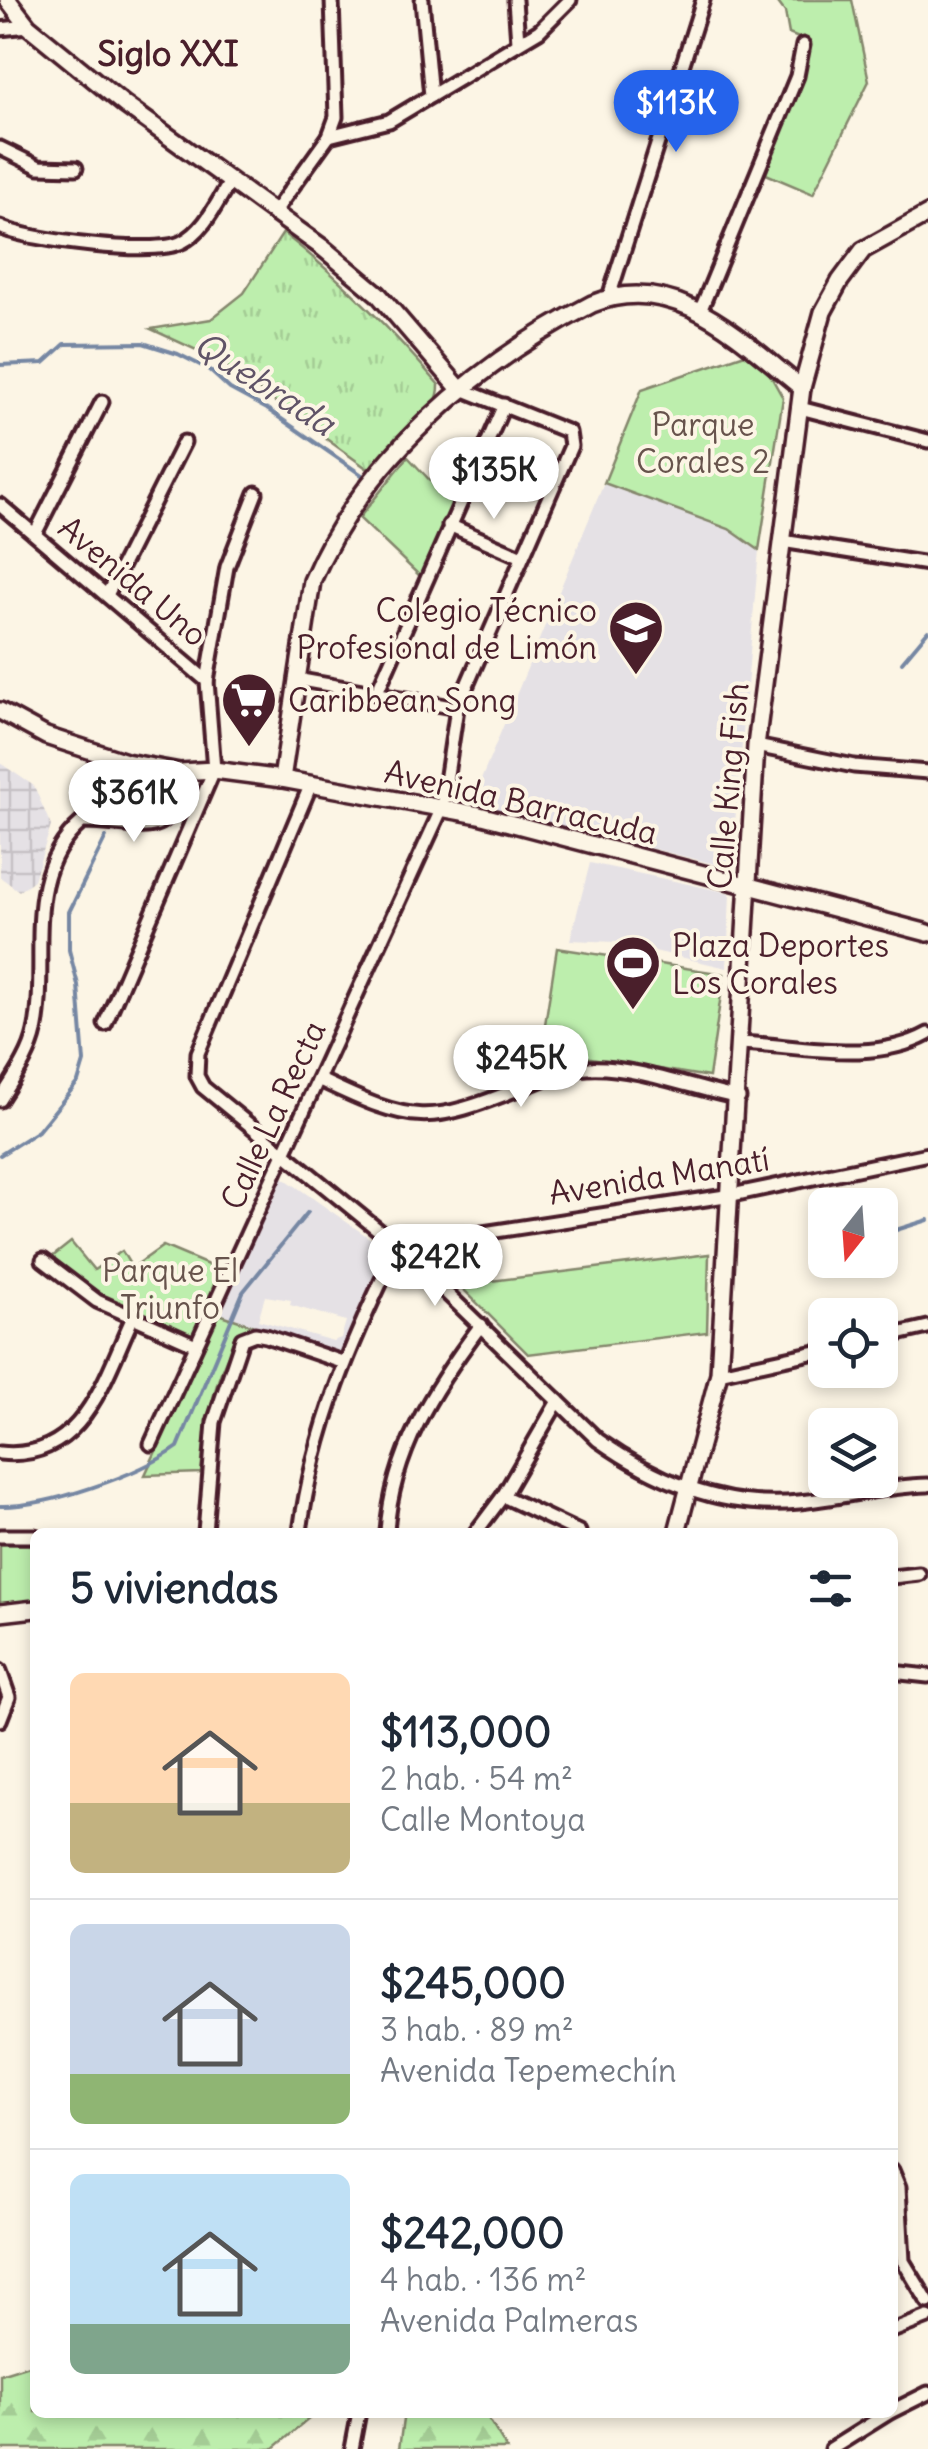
<!DOCTYPE html>
<html lang="es">
<head>
<meta charset="utf-8">
<style>
  :root { --surface:#fff; --page:#f6f6f7; --text:#1f2937; --muted:#747a83; --line:#e0e1e3; --accent:#2563eb }
  body { margin:0; font-family:Delius,sans-serif; background:var(--page); color:var(--text); height:100vh; display:flex; flex-direction:column; font-size:38px; white-space:nowrap }
  * { box-sizing:border-box; margin:0 }
  p { font-size:32px; color:var(--muted) }
  .icon { flex:none; width:55px; height:55px; fill:none; stroke:currentColor; stroke-width:2; stroke-linecap:round; stroke-linejoin:round }
  .map { position:relative; flex:1; overflow:hidden }
  .panel { position:absolute; left:30px; top:1528px; width:868px; height:890px; display:flex; flex-direction:column; background:var(--surface); border-radius:15px; box-shadow:0 5px 15px #0003 }
  .panel>* { flex:none }
  .needle { width:65px; rotate:197deg }
  .controls { position:absolute; left:808px; top:1188px; display:grid; gap:20px }
  .controls a { display:grid; place-items:center; width:90px; height:90px; border-radius:15px; background:var(--surface); box-shadow:0 5px 15px #0003; font-size:50px }
  .price { position:absolute; translate:-50% -85px; padding:0 22px; border-radius:35px; background:#fff; color:#222; font-size:32px; line-height:65px; filter:drop-shadow(0 2px 5px #0008) }
  .price::after { content:''; position:absolute; left:50%; top:60px; width:30px; height:22px; margin-left:-15px; background:inherit; clip-path:polygon(0 0,100% 0,50% 100%) }
  .price.current { background:var(--accent); color:#fff }
  ul { padding:0; list-style:none }
  li { display:flex; align-items:center; gap:30px; height:250px; padding:0 40px }
  li+li { border-top:2px solid var(--line) }
  li span { display:grid; place-items:center; flex:none; width:280px; height:200px; border-radius:15px; color:#555 }
  li>.icon { margin-inline-start:auto }
  span .icon { width:120px; height:120px; fill:#fffc; stroke-width:1 }
  li b { font-size:42px }
  h2 { display:flex; justify-content:space-between; align-items:center; height:120px; padding:0 40px; font-size:42px }
  .map>svg:first-child { display:block }
</style>
</head>
<body>
<div class="map">
<svg width="928" height="2449" viewBox="0 0 928 2449">
  <defs>
    <pattern id="industrial-grid" width="8" height="8" patternUnits="userSpaceOnUse" patternTransform="scale(2.5)"><rect width="8" height="8" fill="#e5e1e5"/><path d="M0 4h8M4 0v8" fill="none" stroke="#c6c1c5"/></pattern>
    <pattern id="grass-tufts" width="24" height="20" patternUnits="userSpaceOnUse" patternTransform="scale(2.5)"><rect width="24" height="20" fill="#bdeead"/><path d="M3 7l-1-3M5 7V3M7 7l1-3M15 17l-1-3M17 17v-4M19 17l1-3" fill="none" stroke="#a4cc95"/></pattern>
    <pattern id="forest-firs" width="22" height="20" patternUnits="userSpaceOnUse" patternTransform="scale(2.5)"><rect width="22" height="20" fill="#bdeead"/><path d="M5 1l3.5 6h-7zM16 11l3.5 6h-7z" fill="#a4cc95"/></pattern>
  </defs>
  <rect width="100%" height="100%" fill="#fcf5e5"/>
  <filter id="ink" filterUnits="userSpaceOnUse"><feTurbulence type="fractalNoise" baseFrequency=".01" numOctaves="2"/><feDisplacementMap in="SourceGraphic" scale="20" xChannelSelector="R" yChannelSelector="G"/><feConvolveMatrix kernelMatrix="1 2 1 2 8 2 1 2 1" color-interpolation-filters="sRGB"/></filter>
  <g filter="url(#ink)">
    <g fill="#e5e1e5" fill-rule="evenodd">
      <polygon points="604,483 729,529 759,550 731,868 471,804"/>
      <polygon points="590,863 730,893 727,968 616,942 570,940"/>
      <path d="M 281,1176 L 388,1251 L 340,1355 L 219,1314 ZM 265,1296 L 291,1300 L 290,1305 L 346,1321 L 341,1338 L 333,1341 L 258,1320 Z"/>
    </g>
    <polygon fill="url(#industrial-grid)" points="0,763 34,786 51,826 34,880 19,891 0,877"/>
    <path fill="url(#grass-tufts)" stroke="#84866c" stroke-width="2.5" d="M 283,233 C 342,279 391,329 439,385 C 440,417 393,450 372,472 L 216,359 L 151,329 L 211,319 L 244,293 Z"/>
    <g fill="url(#forest-firs)" stroke="#84866c" stroke-width="2.5">
      <polygon points="35,2363 35,2412 316,2413 273,2449 0,2449 0,2374"/>
      <polygon points="404,2412 485,2413 507,2449 399,2449"/>
    </g>
    <g fill="#bdeead" stroke="#84866c" stroke-width="2.5">
      <polygon points="776,0 852,0 869,81 813,194 766,174 811,43 789,34 785,12"/>
      <polygon points="745,354 769,373 783,398 759,550 729,529 604,483 642,389"/>
      <polygon points="408,457 452,504 421,577 359,518"/>
      <polygon points="557,948 724,974 709,1077 541,1050"/>
      <polygon points="71,1242 94,1270 122,1251 132,1268 163,1246 220,1270 192,1338 98,1297 47,1261"/>
      <polygon points="709,1254 707,1332 528,1354 459,1285"/>
      <path d="M 219,1314 L 251,1325 C 217,1350 204,1433 201,1473 L 145,1475 Z"/>
      <polygon points="0,1544 35,1545 35,1603 0,1605"/>
    </g>
    <g fill="none" stroke-linecap="round" stroke-linejoin="round">
      <g stroke="#7687a3" stroke-width="4">
        <polyline points="0,365 44,363 65,344 143,343 178,354 208,369 230,389 267,409 369,480"/>
        <polyline points="902,662 928,631"/>
        <polyline points="0,1155 38,1131 78,1082 84,1062 78,985 69,950 69,912 106,837"/>
        <polyline points="880,1235 928,1220"/>
        <polyline points="805,1256 825,1251"/>
        <path d="M 0,1506 C 48,1507 139,1475 178,1447 L 243,1292 L 308,1212"/>
      </g>
      <g stroke="#4a1f2b" stroke-width="19">
        <g id="street">
          <polyline points="422,0 431,96"/>
          <polyline points="515,0 518,42"/>
          <polyline points="0,29 28,26"/>
          <polyline points="329,136 389,121 539,31 570,0"/>
          <polyline points="0,148 39,167 76,168"/>
          <polyline points="273,214 329,136 336,117 332,0"/>
          <path d="M 0,227 C 28,241 156,256 182,242 C 205,231 217,202 230,182"/>
          <polyline points="609,297 703,0"/>
          <polyline points="701,309 797,76 803,45"/>
          <polyline points="800,408 928,441"/>
          <polyline points="0,505 207,681 214,770 105,1024"/>
          <polyline points="449,525 522,557"/>
          <polyline points="35,534 102,402"/>
          <polyline points="782,541 928,564"/>
          <polyline points="107,595 184,442"/>
          <polyline points="296,679 457,708"/>
          <polyline points="207,681 227,567 256,493"/>
          <polyline points="377,692 504,405"/>
          <polyline points="756,746 854,766 928,772"/>
          <path d="M 311,784 L 198,1053 L 197,1076 L 203,1087 L 398,1246 L 598,1440 C 656,1481 725,1510 799,1502 C 842,1498 884,1486 928,1485"/>
          <path d="M 741,1043 C 801,1046 874,1064 928,1034"/>
          <path d="M 320,1080 C 414,1125 428,1125 523,1087 C 546,1078 564,1069 588,1068 C 631,1065 695,1089 739,1098"/>
          <path d="M 0,1100 C 13,1079 30,1056 35,1032 C 50,960 19,876 82,822 C 139,821 176,849 180,772"/>
          <polyline points="43,1260 97,1301 196,1345"/>
          <polyline points="880,1338 928,1327"/>
          <polyline points="719,1373 825,1350"/>
          <polyline points="151,1444 442,808 457,708 571,446 569,432 459,388"/>
          <path d="M 0,1453 C 83,1462 104,1379 133,1317"/>
          <polyline points="503,1496 579,1532"/>
          <polyline points="205,1532 214,1422 242,1339 255,1334 266,1336 342,1362"/>
          <path d="M 300,1532 C 314,1426 352,1341 398,1246 L 732,1195 L 928,1154"/>
          <path d="M 387,1532 C 392,1452 434,1388 481,1325"/>
          <polyline points="476,1532 503,1496 558,1401"/>
          <polyline points="0,1536 35,1536"/>
          <polyline points="892,1577 919,1574"/>
          <polyline points="0,1671 9,1697 0,1720"/>
          <polyline points="892,1672 928,1676"/>
          <polyline points="892,2170 899,2187 903,2261 928,2302"/>
          <polyline points="892,2331 928,2317"/>
          <polyline points="892,2411 928,2393"/>
          <polyline points="352,2449 359,2412"/>
          <polyline points="831,2449 890,2412"/>
        </g>
      </g>
      <g stroke="#4a1f2b" stroke-width="22">
        <g id="secondary">
          <polyline points="8,0 28,26 125,105 323,248 378,294 459,388"/>
          <polyline points="0,711 46,736 126,762 180,772 214,770 282,779 479,815 928,933"/>
          <path d="M 282,779 L 312,581 C 364,459 476,364 592,304 C 676,270 741,340 802,388"/>
          <polyline points="677,1532 719,1373 756,746 802,388 823,312 840,281 863,250 928,214"/>
          <polyline points="0,1613 35,1609"/>
        </g>
      </g>
      <use href="#street" stroke="#fcf5e5" stroke-width="11"/>
      <use href="#secondary" stroke="#fcf5e5" stroke-width="15"/>
    </g>
  </g>
  <defs>
    <g id="school-pin" transform="scale(2.875)"><path d="M0 17L-7.5 6A9.5 9.5 0 1 1 7.5 6Z" fill="#4a1f2b" stroke="#fcf5e5"/><path d="M0-5L7-2L0 1L-7-2ZM-4 1L0 2.5L4 1V4Q0 6-4 4Z" fill="#fff"/></g>
    <g id="supermarket-pin" transform="scale(2.875)"><path d="M0 17L-7.5 6A9.5 9.5 0 1 1 7.5 6Z" fill="#4a1f2b" stroke="#fcf5e5"/><path d="M-6-5.5h2.5l.6 2H6L4.5 2H-2.5L-4.4-4H-6ZM-1.5 3.2a1.3 1.3 0 1 0 .1 0ZM3 3.2a1.3 1.3 0 1 0 .1 0Z" fill="#fff"/></g>
    <g id="stadium-pin" transform="scale(2.875)"><path d="M0 17L-7.5 6A9.5 9.5 0 1 1 7.5 6Z" fill="#4a1f2b" stroke="#fcf5e5"/><path d="M0-5a6.5 5 0 1 0 0 10a6.5 5 0 1 0 0-10ZM-3.5-1.8h7v3.6h-7Z" fill="#fff"/></g>
  </defs>
  <g fill-rule="evenodd">
    <use href="#school-pin" x="636" y="628"/>
    <use href="#supermarket-pin" x="249" y="700"/>
    <use href="#stadium-pin" x="633" y="963"/>
  </g>
  <g text-anchor="middle" dominant-baseline="central" stroke-width="8" stroke-linejoin="round" paint-order="stroke">
    <g font-size="32" fill="#67534c" stroke="#fcf5e5">
      <text x="703" y="424">Parque<tspan x="703" dy="37">Corales 2</tspan></text>
      <text x="170" y="1270">Parque El<tspan x="170" dy="37">Triunfo</tspan></text>
    </g>
    <g font-size="32" fill="#4a1f2b" stroke="#fcf5e5">
      <text transform="translate(133 581) rotate(40)">Avenida Uno</text>
      <text transform="translate(728 786) rotate(-85)">Calle King Fish</text>
      <text transform="translate(521 802) rotate(13)">Avenida Barracuda</text>
      <text transform="translate(273 1115) rotate(-65)">Calle La Recta</text>
      <text transform="translate(659 1176) rotate(-9)">Avenida Manatí</text>
    </g>
    <g font-size="32" fill="#4a1f2b" stroke="#fcf5e5" text-anchor="start">
      <text x="597" y="610" text-anchor="end">Colegio Técnico<tspan x="597" dy="37">Profesional de Limón</tspan></text>
      <text x="288" y="700">Caribbean Song</text>
      <text x="672" y="945">Plaza Deportes<tspan x="672" dy="37">Los Corales</tspan></text>
    </g>
    <g font-size="35" font-weight="bold" fill="#4a1f2b" stroke="#fcf5e5">
      <text x="168" y="53">Siglo XXI</text>
    </g>
    <g font-size="35" font-style="italic" fill="#605367" stroke="#fcf5e5">
      <text transform="translate(265 383) rotate(33)">Quebrada</text>
    </g>
  </g>
</svg>
<div class="controls">
<a><svg class="needle" viewBox="-14 -14 28 28"><path d="M0-13l5 13h-10z" fill="#e53935"/><path d="M0 13l5-13h-10z" fill="#747a83"/></svg></a>
<a><svg class="icon" aria-label="locate" viewBox="0 0 24 24"><circle cx="12" cy="12" r="6"/><path d="M12 2v4M12 18v4M2 12h4M18 12h4"/></svg></a>
<a><svg class="icon" aria-label="layers" viewBox="0 0 24 24"><path d="M12 4l9 5-9 5-9-5zM3 14l9 5 9-5"/></svg></a>
</div>
<b class="price current" style="left:676px;top:155px">$113K</b>
<b class="price" style="left:494px;top:522px">$135K</b>
<b class="price" style="left:134px;top:845px">$361K</b>
<b class="price" style="left:521px;top:1110px">$245K</b>
<b class="price" style="left:435px;top:1309px">$242K</b>
<section class="panel">
<h2>5 viviendas<svg class="icon" aria-label="filters" viewBox="0 0 24 24"><path d="M4 7h16M4 17h16"/><circle cx="9" cy="7" r="2"/><circle cx="15" cy="17" r="2"/></svg></h2>
<ul>
<li><span style="background:linear-gradient(#ffd9b3 65%,#c2b280 0)"><svg class="icon" aria-label="home" viewBox="0 0 24 24"><path d="M3 11l9-7 9 7M6 9v11h12V9"/></svg></span><div><b>$113,000</b><p>2 hab. · 54 m²</p><p>Calle Montoya</p></div></li>
<li><span style="background:linear-gradient(#c9d6e8 75%,#8fb573 0)"><svg class="icon" aria-label="home" viewBox="0 0 24 24"><path d="M3 11l9-7 9 7M6 9v11h12V9"/></svg></span><div><b>$245,000</b><p>3 hab. · 89 m²</p><p>Avenida Tepemechín</p></div></li>
<li><span style="background:linear-gradient(#bfe0f5 75%,#7fa58c 0)"><svg class="icon" aria-label="home" viewBox="0 0 24 24"><path d="M3 11l9-7 9 7M6 9v11h12V9"/></svg></span><div><b>$242,000</b><p>4 hab. · 136 m²</p><p>Avenida Palmeras</p></div></li>
</ul>
</section>
</div>
</body>
</html>
